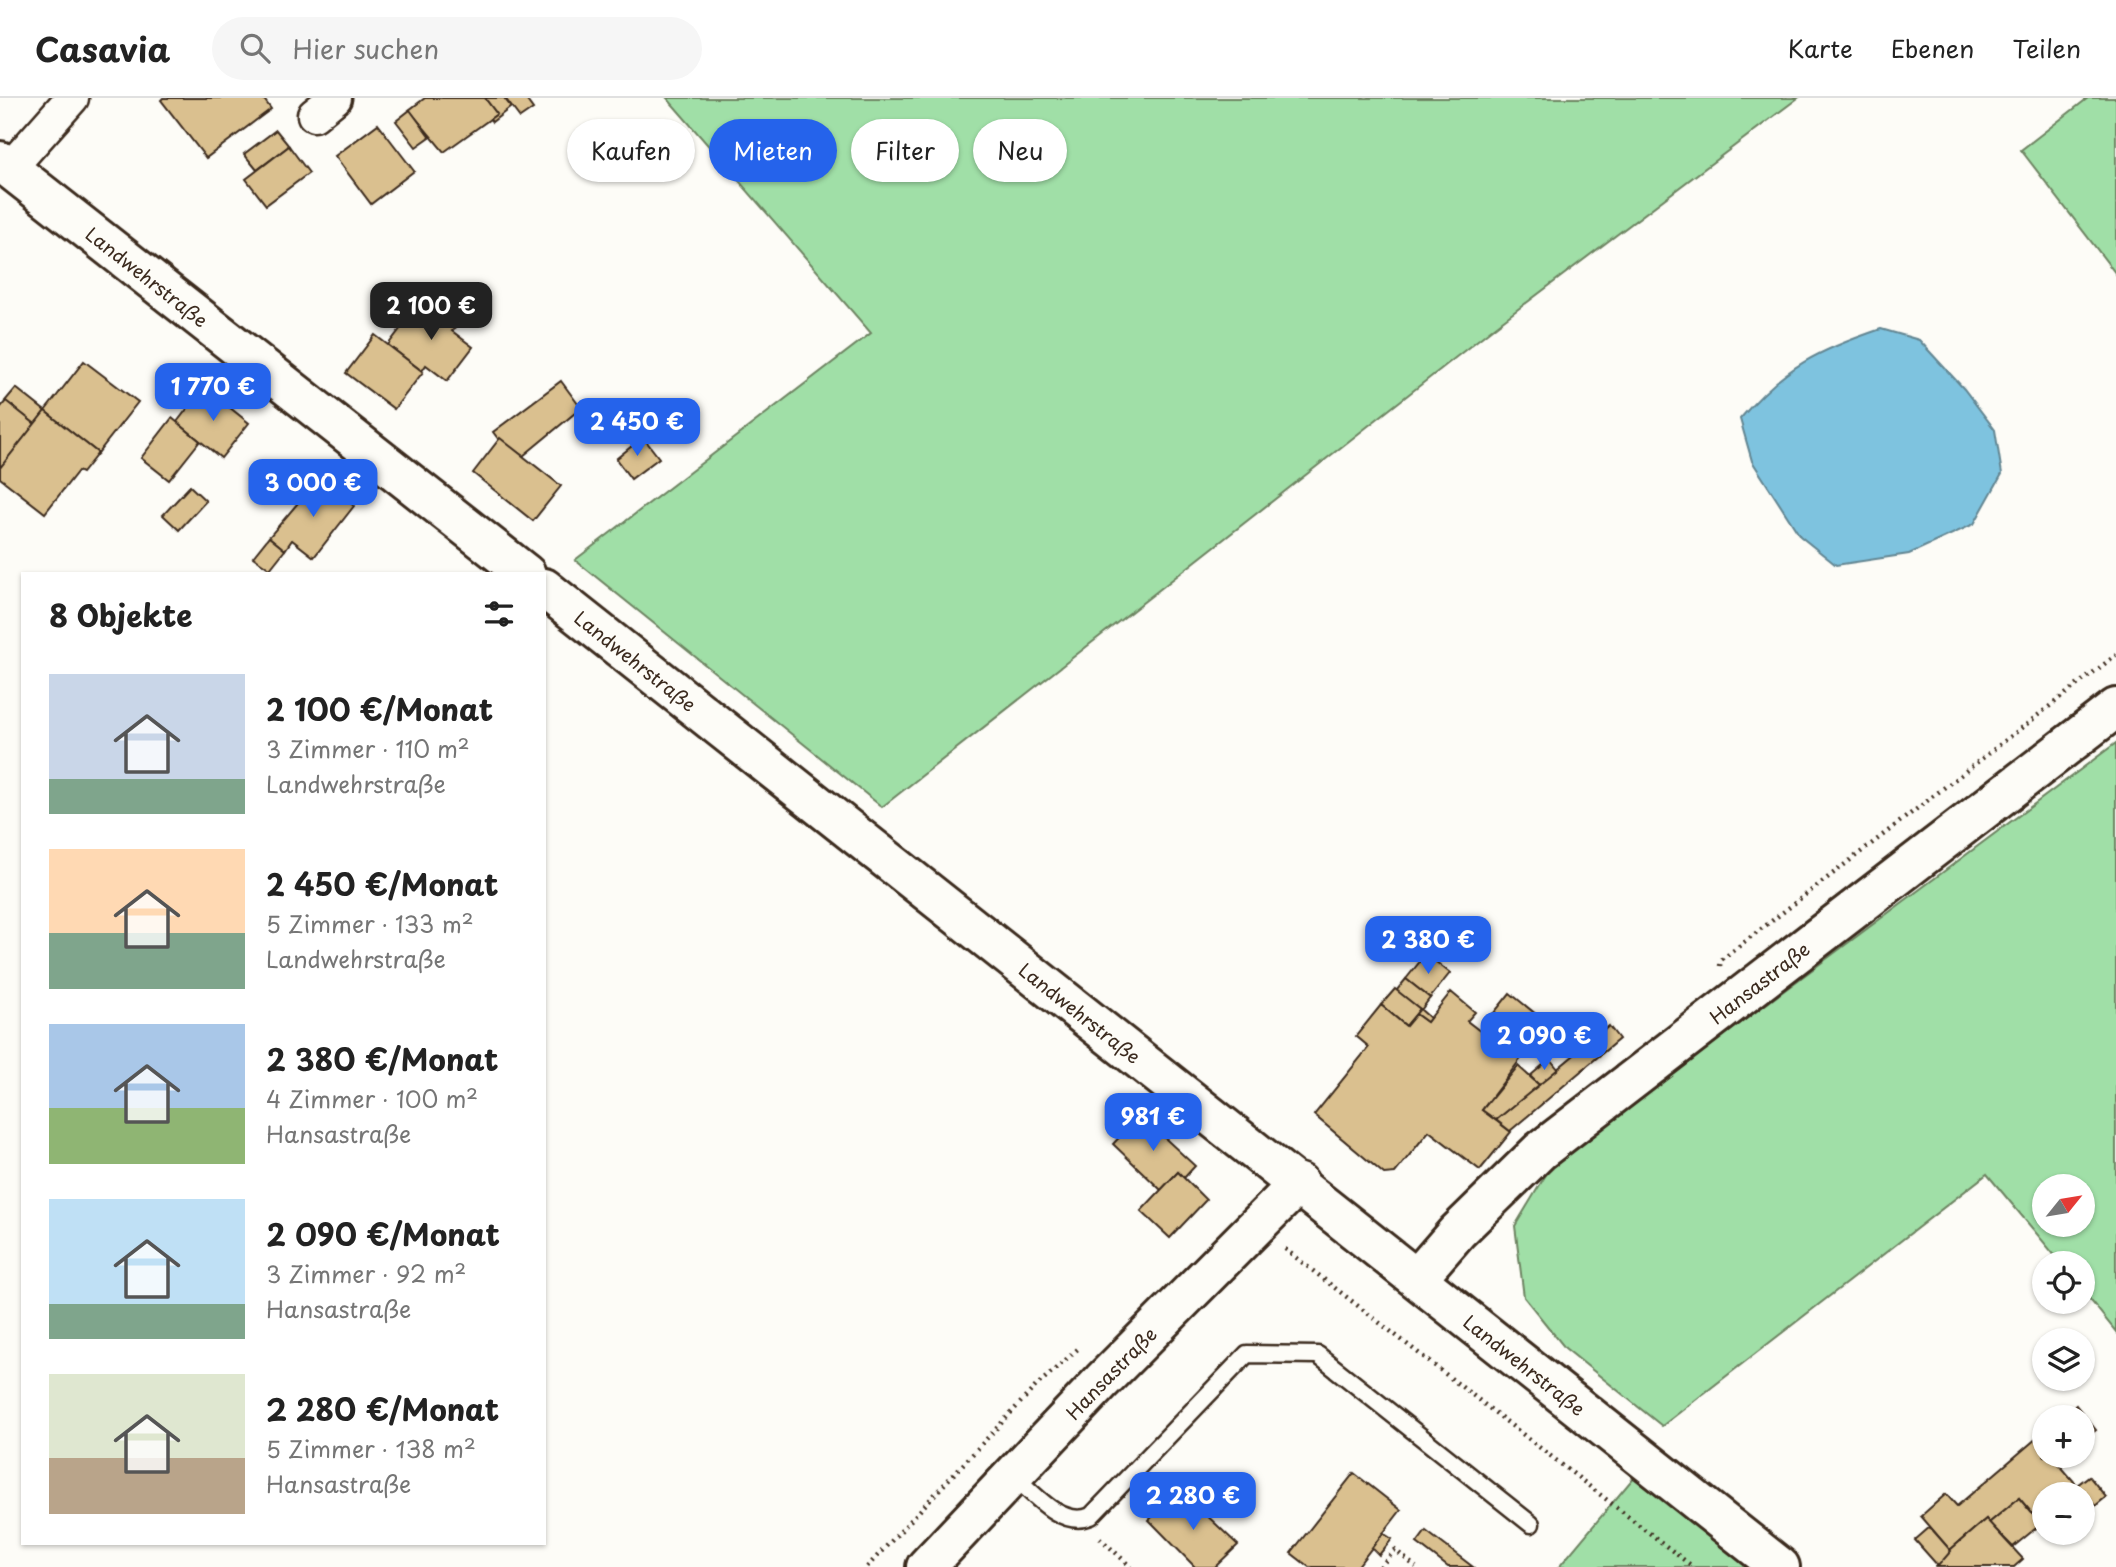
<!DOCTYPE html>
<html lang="de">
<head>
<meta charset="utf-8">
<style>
  :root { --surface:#fff; --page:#f6f6f6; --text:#222; --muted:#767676; --line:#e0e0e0; --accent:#2563eb }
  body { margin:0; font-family:"Playpen Sans",sans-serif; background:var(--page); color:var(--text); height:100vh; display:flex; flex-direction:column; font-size:26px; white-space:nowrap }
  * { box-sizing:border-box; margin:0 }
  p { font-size:23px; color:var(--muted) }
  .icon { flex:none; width:38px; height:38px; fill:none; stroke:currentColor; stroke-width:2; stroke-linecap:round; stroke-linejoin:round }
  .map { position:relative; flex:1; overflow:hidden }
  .panel { position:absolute; left:21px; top:474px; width:525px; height:973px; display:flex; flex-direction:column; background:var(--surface); border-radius:0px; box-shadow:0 2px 5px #0004 }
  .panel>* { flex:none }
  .top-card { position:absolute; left:567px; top:21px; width:665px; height:63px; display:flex; gap:14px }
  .needle { width:46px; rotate:60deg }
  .buttons { position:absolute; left:2032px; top:1076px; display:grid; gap:14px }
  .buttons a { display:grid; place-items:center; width:63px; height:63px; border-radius:50%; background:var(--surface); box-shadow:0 2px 5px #0004; font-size:35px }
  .price { position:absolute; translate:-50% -60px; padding:0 16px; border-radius:14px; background:var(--accent); color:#fff; font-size:23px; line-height:46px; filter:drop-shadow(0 2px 4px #0008) }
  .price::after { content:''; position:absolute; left:50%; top:42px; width:21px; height:16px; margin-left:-10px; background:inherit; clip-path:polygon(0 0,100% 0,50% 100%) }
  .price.active { background:#222; color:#fff }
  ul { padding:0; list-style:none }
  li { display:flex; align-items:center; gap:21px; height:175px; padding:0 28px }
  li span { display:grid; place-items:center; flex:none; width:196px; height:140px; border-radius:0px; color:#555 }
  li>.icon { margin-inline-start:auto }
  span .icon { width:84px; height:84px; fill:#fffc; stroke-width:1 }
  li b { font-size:30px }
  h2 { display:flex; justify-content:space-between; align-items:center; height:84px; padding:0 28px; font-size:30px }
  .pill { padding:0 24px; border-radius:32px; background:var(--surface); box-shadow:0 2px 5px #0004; font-size:24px; line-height:63px }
  .pill.active { background:var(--accent); color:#fff }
  header { display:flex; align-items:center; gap:42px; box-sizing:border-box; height:98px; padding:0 35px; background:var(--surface); border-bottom:2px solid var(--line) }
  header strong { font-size:33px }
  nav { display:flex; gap:38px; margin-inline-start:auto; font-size:24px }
  .search { width:490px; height:63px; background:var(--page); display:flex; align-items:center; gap:18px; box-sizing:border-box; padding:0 24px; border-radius:38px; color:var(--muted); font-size:26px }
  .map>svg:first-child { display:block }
</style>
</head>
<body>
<header>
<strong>Casavia</strong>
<div class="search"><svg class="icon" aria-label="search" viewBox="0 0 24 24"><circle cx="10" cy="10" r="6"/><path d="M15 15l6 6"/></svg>Hier suchen</div>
<nav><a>Karte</a><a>Ebenen</a><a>Teilen</a></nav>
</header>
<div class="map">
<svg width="2116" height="1469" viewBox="0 0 2116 1469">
  <rect width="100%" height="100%" fill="#fdfcf7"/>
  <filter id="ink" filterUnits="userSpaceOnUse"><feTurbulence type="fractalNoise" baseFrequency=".0143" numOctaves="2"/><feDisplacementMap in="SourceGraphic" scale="14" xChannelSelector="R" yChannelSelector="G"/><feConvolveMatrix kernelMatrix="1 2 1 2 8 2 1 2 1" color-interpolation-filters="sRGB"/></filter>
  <g filter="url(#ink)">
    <g fill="#a0dfa7" stroke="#6e8462" stroke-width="2" fill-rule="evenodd">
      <polygon points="667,0 1798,0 1497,227 882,709 575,462 871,235"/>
      <polygon points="2088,0 2116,0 2116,176 2021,52"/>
      <path d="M 2116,645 L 2116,1234 L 2083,1193 L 2082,1166 L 2061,1165 L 1987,1076 L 1662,1328 L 1565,1250 L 1524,1199 L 1515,1128 L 1553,1065 ZM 2044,1088 L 2082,1088 L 2082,1127 L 2044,1127 Z"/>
      <polygon points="1645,1366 1773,1469 1559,1469"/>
    </g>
    <path fill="#7ec3df" stroke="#638692" stroke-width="2" d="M 1881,231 L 1919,242 L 1964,291 L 1995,332 L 2002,376 L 1974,426 L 1909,456 L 1836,467 L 1800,438 L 1752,363 L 1740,321 C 1783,269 1819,252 1881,231 Z"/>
    <g fill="#dac08f" stroke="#3b2a1e" stroke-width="2">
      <polygon points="163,0 263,0 271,11 206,60 161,2"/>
      <polygon points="425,0 485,0 497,16 444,54 409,12"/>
      <polygon points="485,0 504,0 511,9 492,24 490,21 497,16"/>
      <polygon points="505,0 525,0 533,11 520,20"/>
      <polygon points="410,12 430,39 416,49 396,23"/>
      <polygon points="378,26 414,73 371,106 335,58"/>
      <polygon points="276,32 289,48 257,72 244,56"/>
      <polygon points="289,48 309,75 266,107 246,81"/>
      <polygon points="423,201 457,227 452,233 473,249 447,283 426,267 422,273 388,247"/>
      <polygon points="375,237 423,274 394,311 346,275"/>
      <polygon points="84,263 138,304 98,355 45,313"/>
      <polygon points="561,283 581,310 523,358 499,342 493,334"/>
      <polygon points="204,289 249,325 221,360 177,324"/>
      <polygon points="16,290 45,313 35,326 5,303"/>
      <polygon points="6,303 35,326 0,370 0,310"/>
      <polygon points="45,313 98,355 82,375 78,373 45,415 0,380 0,370"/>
      <polygon points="172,320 200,343 169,382 141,360"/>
      <polygon points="643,339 659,360 631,381 616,361"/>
      <polygon points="500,340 561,388 533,423 473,375"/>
      <polygon points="320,379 354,408 314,459 292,442 285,452 269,439"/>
      <polygon points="190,388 206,403 179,432 163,417"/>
      <polygon points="269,439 285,452 270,471 253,459"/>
      <polygon points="1426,856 1450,875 1430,900 1406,881"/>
      <polygon points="1406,881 1430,900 1421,912 1396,893"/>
      <polygon points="1395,891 1420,911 1406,928 1381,907"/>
      <polygon points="1451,894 1475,914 1467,923 1480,933 1493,916 1532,946 1482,1012 1511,1034 1480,1072 1429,1033 1395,1075 1384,1076 1314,1017 1369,949 1356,938 1381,907 1406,928 1416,916 1427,924"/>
      <polygon points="1510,895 1548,926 1532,946 1493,916"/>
      <polygon points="1420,911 1430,920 1427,924 1416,916"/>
      <polygon points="1609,928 1619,941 1510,1033 1496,1022"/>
      <polygon points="1550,961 1558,971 1539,987 1530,978"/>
      <polygon points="1518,968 1539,987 1496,1022 1482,1012"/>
      <polygon points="1140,1017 1195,1068 1184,1080 1178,1074 1161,1092 1113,1046"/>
      <polygon points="1178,1074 1206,1102 1170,1140 1141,1113"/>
      <polygon points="2076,1307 2096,1332 2082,1343 2082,1320 2061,1320"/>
      <polygon points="2037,1340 2044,1349 2044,1358 2052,1358 2095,1408 2082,1419 2082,1396 2044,1396 2044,1429 2019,1400 1989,1425 1986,1421 1950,1452 1921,1418 1946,1396 1957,1408"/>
      <polygon points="1354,1375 1401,1412 1357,1469 1309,1469 1291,1455"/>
      <polygon points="2089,1378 2106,1399 2095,1408 2077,1387"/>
      <polygon points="1180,1392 1238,1447 1215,1469 1195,1469 1149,1422"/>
      <polygon points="2019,1400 2041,1426 2013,1449 1989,1425"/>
      <polygon points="1986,1421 2023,1461 2014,1469 1936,1469 1950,1452"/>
      <polygon points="1930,1429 1951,1453 1938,1468 1915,1442"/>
      <polygon points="1426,1433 1473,1469 1448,1469 1417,1445"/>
      <polygon points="1383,1435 1392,1441 1379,1457 1372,1450"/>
    </g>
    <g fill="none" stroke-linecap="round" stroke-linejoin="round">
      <g stroke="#3b2a1e" stroke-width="21">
        <path id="service" d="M 1013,1377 C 1033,1395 1062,1431 1091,1418 L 1247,1256 L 1318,1257 L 1531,1426"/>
      </g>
      <g stroke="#3b2a1e" stroke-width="37">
        <g id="minor">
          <polyline points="314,17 335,0"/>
          <polyline points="10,70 72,0"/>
        </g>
      </g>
      <g stroke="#3b2a1e" stroke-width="44">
        <g id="tertiary">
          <path id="s1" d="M 1418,1179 L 1457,1134 L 1540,1053 L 2116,610"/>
          <path id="s2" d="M 926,1469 L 1102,1283 L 1299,1085"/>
        </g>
      </g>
      <g stroke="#3b2a1e" stroke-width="44">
        <g id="secondary">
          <path id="s3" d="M 0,63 L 526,476"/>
          <path id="s4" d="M 544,490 L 1780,1469"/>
        </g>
      </g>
      <g stroke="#3b2a1e" stroke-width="4.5" stroke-dasharray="2 5" stroke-linecap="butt">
        <polyline points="1720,868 1721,862 2116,557"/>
        <polyline points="1285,1151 1693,1469"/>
        <polyline points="1100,1440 1131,1469"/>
        <polyline points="867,1469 1036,1288 1080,1249"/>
        <polyline points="1380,1469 1395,1452 1416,1469"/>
      </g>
      <use href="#service" stroke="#fdfcf7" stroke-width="16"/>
      <use href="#minor" stroke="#fdfcf7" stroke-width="32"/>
      <use href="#tertiary" stroke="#fdfcf7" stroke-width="38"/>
      <use href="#secondary" stroke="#fdfcf7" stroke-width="38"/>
    </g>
  </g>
  <g text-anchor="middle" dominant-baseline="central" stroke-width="5" stroke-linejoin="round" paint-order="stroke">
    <g font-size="19" fill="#3b2a1e" stroke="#fdfcf7">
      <text stroke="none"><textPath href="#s3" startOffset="187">Landwehrstraße</textPath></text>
      <text stroke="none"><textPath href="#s4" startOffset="117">Landwehrstraße</textPath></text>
      <text stroke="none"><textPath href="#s1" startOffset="452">Hansastraße</textPath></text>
      <text stroke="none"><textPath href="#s4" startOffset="684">Landwehrstraße</textPath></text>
      <text stroke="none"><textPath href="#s4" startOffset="1251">Landwehrstraße</textPath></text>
      <text stroke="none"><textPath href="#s2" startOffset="268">Hansastraße</textPath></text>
    </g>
  </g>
</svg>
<div class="buttons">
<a><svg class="needle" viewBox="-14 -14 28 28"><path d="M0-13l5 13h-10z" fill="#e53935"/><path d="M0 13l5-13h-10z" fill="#767676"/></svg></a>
<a><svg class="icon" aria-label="locate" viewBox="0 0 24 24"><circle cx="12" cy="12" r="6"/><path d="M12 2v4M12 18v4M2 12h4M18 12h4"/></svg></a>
<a><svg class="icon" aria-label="layers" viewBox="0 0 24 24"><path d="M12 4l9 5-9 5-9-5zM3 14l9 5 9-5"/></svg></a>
<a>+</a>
<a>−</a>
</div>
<b class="price active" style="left:431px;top:244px">2 100 €</b>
<b class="price" style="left:213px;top:325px">1 770 €</b>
<b class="price" style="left:637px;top:360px">2 450 €</b>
<b class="price" style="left:313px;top:421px">3 000 €</b>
<b class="price" style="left:1428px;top:878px">2 380 €</b>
<b class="price" style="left:1544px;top:974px">2 090 €</b>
<b class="price" style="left:1153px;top:1055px">981 €</b>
<b class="price" style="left:1193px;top:1434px">2 280 €</b>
<div class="top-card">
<a class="pill">Kaufen</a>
<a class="pill active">Mieten</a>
<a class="pill">Filter</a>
<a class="pill">Neu</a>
</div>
<section class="panel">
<h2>8 Objekte<svg class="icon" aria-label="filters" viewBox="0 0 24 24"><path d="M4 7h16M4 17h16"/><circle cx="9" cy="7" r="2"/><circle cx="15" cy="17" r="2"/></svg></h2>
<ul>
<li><span style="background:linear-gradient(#c9d6e8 75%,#7fa58c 0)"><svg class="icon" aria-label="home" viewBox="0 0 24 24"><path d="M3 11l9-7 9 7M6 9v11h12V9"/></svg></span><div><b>2 100 €/Monat</b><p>3 Zimmer · 110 m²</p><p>Landwehrstraße</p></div></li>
<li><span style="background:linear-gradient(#ffd9b3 60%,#7fa58c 0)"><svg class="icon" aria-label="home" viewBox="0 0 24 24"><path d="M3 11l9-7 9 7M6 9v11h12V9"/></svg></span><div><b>2 450 €/Monat</b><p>5 Zimmer · 133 m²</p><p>Landwehrstraße</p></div></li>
<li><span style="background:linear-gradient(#a9c7e8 60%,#8fb573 0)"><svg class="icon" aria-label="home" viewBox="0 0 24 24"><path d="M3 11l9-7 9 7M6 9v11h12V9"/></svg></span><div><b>2 380 €/Monat</b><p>4 Zimmer · 100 m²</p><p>Hansastraße</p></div></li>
<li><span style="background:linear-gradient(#bfe0f5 75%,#7fa58c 0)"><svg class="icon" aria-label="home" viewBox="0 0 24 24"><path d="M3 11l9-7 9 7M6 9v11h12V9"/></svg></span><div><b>2 090 €/Monat</b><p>3 Zimmer · 92 m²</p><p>Hansastraße</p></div></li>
<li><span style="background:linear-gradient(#dfe7d0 60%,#b9a48a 0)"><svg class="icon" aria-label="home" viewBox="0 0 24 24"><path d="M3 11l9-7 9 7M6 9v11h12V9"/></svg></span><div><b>2 280 €/Monat</b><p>5 Zimmer · 138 m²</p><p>Hansastraße</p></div></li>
</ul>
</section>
</div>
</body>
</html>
